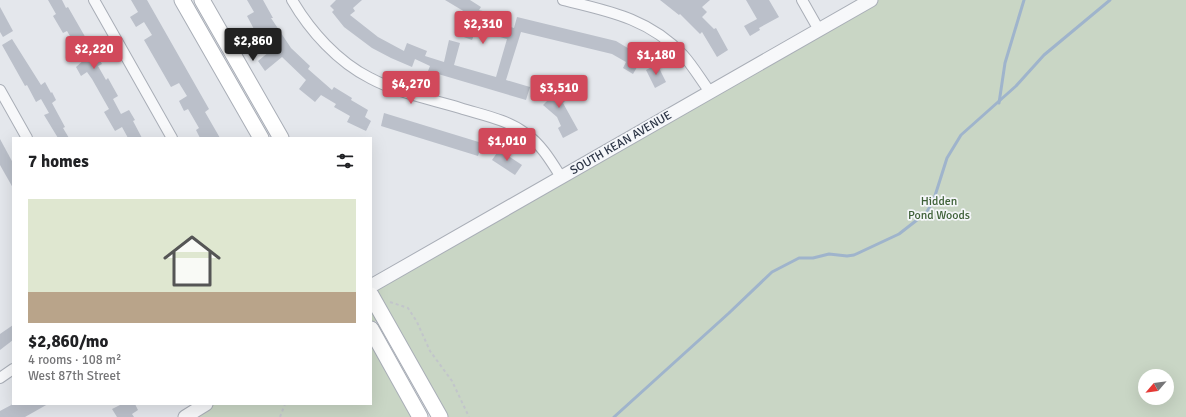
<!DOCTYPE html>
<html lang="en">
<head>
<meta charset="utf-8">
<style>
  :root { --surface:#fff; --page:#f6f6f6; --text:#202124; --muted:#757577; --line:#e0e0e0; --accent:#d1495b }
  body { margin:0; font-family:Signika,sans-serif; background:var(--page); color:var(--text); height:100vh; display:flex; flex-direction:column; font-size:15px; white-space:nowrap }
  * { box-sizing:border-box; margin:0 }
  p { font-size:13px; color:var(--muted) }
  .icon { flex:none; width:22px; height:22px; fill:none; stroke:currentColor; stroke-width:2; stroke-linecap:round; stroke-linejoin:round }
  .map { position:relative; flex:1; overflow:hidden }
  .side { position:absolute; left:12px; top:137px; width:360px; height:268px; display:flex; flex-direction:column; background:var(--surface); border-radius:0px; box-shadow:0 4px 16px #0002 }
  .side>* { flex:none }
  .needle { width:26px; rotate:242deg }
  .buttons { position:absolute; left:1138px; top:369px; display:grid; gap:8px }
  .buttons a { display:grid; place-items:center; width:36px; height:36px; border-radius:50%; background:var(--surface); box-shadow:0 4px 16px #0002; font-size:20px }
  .price { position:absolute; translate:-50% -34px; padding:0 9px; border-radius:4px; background:var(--accent); color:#fff; font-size:13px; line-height:26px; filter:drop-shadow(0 1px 2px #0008) }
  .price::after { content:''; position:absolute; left:50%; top:24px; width:12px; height:9px; margin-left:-6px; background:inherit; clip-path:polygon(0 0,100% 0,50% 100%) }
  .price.current { background:#222; color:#fff }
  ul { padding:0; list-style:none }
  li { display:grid; align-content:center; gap:8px; height:212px; padding:0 16px }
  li+li { border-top:1px solid var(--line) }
  li span { display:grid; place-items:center; height:124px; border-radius:0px; color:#555 }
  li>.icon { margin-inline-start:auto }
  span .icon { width:72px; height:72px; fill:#fffc; stroke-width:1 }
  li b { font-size:17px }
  h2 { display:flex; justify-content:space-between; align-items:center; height:48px; padding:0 16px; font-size:17px }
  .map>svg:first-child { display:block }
</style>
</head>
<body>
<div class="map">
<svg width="1186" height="417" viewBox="0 0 1186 417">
  <rect width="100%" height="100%" fill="#e4e7ec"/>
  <g fill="#c9d6c5" fill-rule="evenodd">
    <path d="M 873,0 L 1186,0 L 1186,417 L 435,417 L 376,321 L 371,323 L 371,287 ZM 1145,376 L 1167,376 L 1167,398 L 1145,398 Z"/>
    <polygon points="371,342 411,417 182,417 205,404 371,404"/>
  </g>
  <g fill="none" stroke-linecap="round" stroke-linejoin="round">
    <g stroke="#9fb4cc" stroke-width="3">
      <polyline points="999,103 1005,63 1024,0"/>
      <polyline points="614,417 729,313 772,272 799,258 813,258 829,254 847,256 854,255 899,234 926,213 933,202 947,158 961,135 1016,86 1044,55 1110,0"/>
    </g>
  </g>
  <g fill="#bbc0ca">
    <polygon points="48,0 62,0 66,8 68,7 95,54 96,53 102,64 98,66 106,80 108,78 118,96 113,99 121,114 129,110 135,120 133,121 142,138 128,138 122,127 115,131 104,112 109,109 92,79 87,72 81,76 76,67 84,60 67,31 63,33 53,16 56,14"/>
    <polygon points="131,0 147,0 209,109 205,112 220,138 200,138 196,130 199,128 188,109 184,111 179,101 187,96 179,83 171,87 144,40 152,35 144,22 136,27 130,17 138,12"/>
    <polygon points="247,0 263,0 273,18 271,18 291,48 310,66 308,69 332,90 334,87 352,98 351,100 368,110 365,117 371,121 366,131 347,122 350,116 334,107 336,104 321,95 315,102 299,89 306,80 282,57 265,71 258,61 275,47 264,31 257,35 247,16 254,12"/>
    <polygon points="336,0 362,0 353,8 355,11 350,15 378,37 404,51 407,43 427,51 425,56 444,62 449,40 460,43 454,65 496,77 507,39 476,30 472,40 461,36 470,15 445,0 470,0 481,7 479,10 502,16 500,24 514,28 517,17 616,41 643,57 633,74 623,68 626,62 612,54 521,32 506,80 530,87 526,100 428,71 430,66 415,59 412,67 391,58 372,48 344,27 332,12 334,10 330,6"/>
    <polygon points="660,0 710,0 702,7 707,12 702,17 714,29 716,28 728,50 717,57 702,32 700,34 680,14 679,15"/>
    <polygon points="746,0 769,0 779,17 759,28 760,30 750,36 744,26 757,19"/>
    <polygon points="0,7 13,31 3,37 0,32"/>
    <polygon points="12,39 41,85 45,82 51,93 52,92 56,100 52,103 65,127 63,128 69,138 58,138 44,115 49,113 41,99 36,102 27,85 25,86 2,45"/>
    <polygon points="657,64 666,82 655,88 646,70"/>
    <polygon points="547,81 567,99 563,103 578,130 563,138 558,128 561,126 557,117 543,105 549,99 539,90"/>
    <polygon points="384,113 482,143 478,156 381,126"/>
    <polygon points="0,139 13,163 13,188 0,165"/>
    <polygon points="499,150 522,165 515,175 492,160"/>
    <polygon points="13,325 13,340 0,350 0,334"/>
    <polygon points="13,404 48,404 25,417 0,417 0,411"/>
    <polygon points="122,404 135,404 138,410 132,414 134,417 117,417 112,409"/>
  </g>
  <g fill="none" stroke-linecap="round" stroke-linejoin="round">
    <g stroke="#a9aeb7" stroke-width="12">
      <g id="minor">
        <polyline points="94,0 172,138"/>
        <path d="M 292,0 C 310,31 338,62 370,78 C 398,93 430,99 460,108 C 482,115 506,119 525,133 C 541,144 551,161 561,177"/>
        <path d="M 563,0 C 609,11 650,19 683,55 C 693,66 701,80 710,92"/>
        <polyline points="802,0 819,30"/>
        <polyline points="0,90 27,138"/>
        <polyline points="0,378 13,369"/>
      </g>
    </g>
    <g stroke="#a9aeb7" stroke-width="15">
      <g id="tertiary">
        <polyline points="371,286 871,0"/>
        <polyline points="185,417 206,404"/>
      </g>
    </g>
    <g stroke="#a9aeb7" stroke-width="17">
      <g id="secondary">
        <polyline points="182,0 261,138"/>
        <polyline points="202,0 281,138"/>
        <polyline points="371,295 440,417"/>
        <polyline points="371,329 420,417"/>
      </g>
    </g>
    <g stroke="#c2c5cb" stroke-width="2" stroke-dasharray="3 3" stroke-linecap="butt">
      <polyline points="390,302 408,308 417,322 430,351 452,381 469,417"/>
      <polyline points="280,417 285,404"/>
    </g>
    <use href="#minor" stroke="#f7f8fa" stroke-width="10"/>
    <use href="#tertiary" stroke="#f7f8fa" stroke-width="13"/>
    <use href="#secondary" stroke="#fff" stroke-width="15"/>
  </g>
  <g text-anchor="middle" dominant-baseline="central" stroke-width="3.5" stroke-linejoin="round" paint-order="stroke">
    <g font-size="12" fill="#2b3445" stroke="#f4f6f9">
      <text transform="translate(621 143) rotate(-30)">SOUTH KEAN AVENUE</text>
    </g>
    <g font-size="12" fill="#3f6138" stroke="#f4f6f9">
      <text x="939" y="201">Hidden<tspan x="939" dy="14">Pond Woods</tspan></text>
    </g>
  </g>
</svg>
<div class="buttons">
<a><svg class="needle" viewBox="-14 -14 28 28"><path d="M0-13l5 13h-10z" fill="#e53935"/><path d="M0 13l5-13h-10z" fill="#757577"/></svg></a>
</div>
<b class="price" style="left:483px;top:45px">$2,310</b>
<b class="price current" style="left:253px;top:62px">$2,860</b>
<b class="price" style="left:94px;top:70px">$2,220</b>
<b class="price" style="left:656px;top:76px">$1,180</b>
<b class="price" style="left:411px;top:105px">$4,270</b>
<b class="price" style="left:559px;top:109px">$3,510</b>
<b class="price" style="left:507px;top:162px">$1,010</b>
<section class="side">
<h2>7 homes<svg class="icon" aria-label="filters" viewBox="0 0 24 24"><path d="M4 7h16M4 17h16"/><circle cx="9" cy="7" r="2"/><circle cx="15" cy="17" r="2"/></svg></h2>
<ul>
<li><span style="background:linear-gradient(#dfe7d0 75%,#b9a48a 0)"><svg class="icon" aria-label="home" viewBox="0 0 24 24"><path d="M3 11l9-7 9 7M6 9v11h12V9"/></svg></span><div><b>$2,860/mo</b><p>4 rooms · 108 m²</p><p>West 87th Street</p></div></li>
</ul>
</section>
</div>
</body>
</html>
